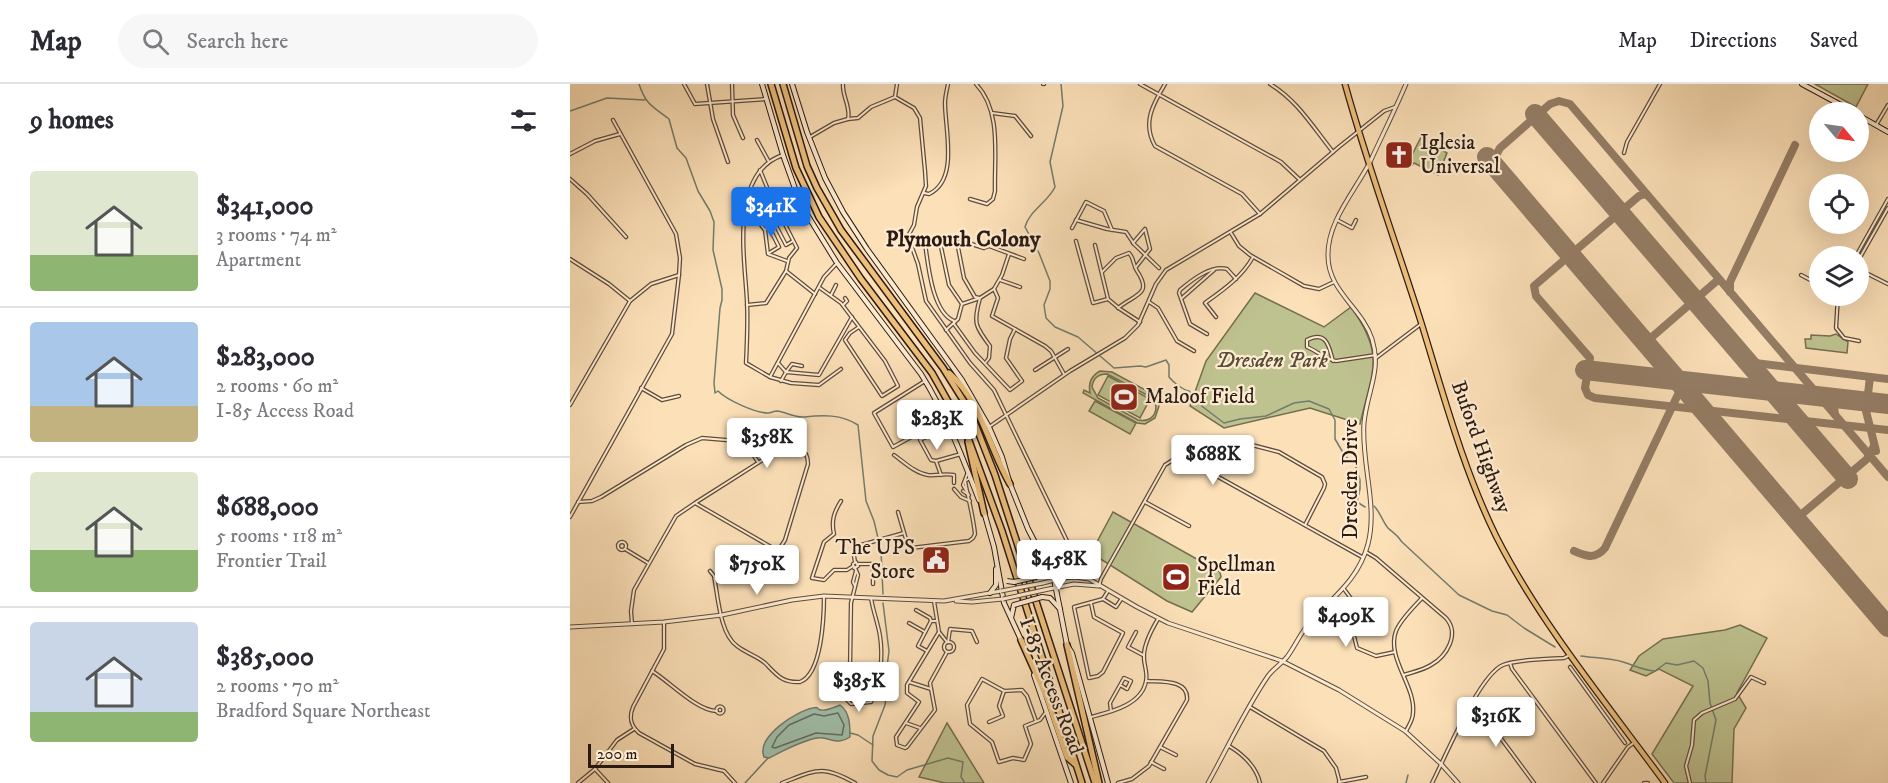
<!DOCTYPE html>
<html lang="en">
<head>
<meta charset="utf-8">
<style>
  :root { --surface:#fff; --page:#f7f7f7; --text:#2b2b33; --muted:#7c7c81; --line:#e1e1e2; --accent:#1a73e8 }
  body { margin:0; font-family:"IM FELL DW Pica",serif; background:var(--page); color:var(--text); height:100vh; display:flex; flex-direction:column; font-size:22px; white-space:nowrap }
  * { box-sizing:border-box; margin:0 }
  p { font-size:20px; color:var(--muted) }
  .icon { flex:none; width:33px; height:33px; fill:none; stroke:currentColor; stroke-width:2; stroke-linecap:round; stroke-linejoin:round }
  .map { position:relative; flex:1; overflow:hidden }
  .panel { display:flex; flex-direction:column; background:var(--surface); width:570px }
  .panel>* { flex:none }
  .needle { width:39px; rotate:119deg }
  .tools { position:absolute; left:1239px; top:18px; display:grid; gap:12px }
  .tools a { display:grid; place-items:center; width:60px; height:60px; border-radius:50%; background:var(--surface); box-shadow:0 6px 24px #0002; font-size:30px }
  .scale { position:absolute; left:18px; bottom:15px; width:86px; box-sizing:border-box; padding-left:6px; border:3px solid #2b1a12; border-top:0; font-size:16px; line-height:21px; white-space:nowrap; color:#2b1a12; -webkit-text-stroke:4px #fdebd1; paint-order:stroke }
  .price { position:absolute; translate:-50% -51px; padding:0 14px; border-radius:6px; background:#fff; color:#222; font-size:20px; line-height:39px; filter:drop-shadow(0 2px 3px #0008) }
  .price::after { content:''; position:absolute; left:50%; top:36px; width:18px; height:14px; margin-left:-9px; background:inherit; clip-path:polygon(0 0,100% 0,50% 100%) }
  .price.current { background:var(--accent); color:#fff }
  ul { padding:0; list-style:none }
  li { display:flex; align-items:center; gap:18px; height:150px; padding:0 30px }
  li+li { border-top:2px solid var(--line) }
  li span { display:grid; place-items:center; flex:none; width:168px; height:120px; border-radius:6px; color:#555 }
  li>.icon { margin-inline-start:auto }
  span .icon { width:72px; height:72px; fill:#fffc; stroke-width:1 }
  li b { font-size:26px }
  h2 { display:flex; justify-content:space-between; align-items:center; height:72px; padding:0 30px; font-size:26px }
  header { display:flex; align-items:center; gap:36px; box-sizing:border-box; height:84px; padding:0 30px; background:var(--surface); border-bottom:2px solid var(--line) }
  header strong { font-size:28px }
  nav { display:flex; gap:33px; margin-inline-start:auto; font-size:21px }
  .search { width:420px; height:54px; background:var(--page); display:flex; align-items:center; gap:15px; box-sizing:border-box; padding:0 21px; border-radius:33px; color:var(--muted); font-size:22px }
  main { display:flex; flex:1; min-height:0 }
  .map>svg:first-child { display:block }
</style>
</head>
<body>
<header>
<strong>Map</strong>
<div class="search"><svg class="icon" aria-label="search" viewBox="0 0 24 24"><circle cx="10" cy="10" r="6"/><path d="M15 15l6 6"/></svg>Search here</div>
<nav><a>Map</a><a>Directions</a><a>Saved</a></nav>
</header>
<main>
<section class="panel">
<h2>9 homes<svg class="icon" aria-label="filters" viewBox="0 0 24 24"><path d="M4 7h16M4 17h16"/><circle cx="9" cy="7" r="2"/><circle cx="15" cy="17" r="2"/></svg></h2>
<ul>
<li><span style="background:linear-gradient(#dfe7d0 70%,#8fb573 0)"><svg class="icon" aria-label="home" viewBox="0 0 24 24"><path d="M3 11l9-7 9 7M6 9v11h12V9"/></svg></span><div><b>$341,000</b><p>3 rooms · 74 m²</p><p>Apartment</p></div></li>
<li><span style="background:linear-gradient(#a9c7e8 70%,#c2b280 0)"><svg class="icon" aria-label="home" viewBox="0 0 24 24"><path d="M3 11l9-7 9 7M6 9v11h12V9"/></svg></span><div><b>$283,000</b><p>2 rooms · 60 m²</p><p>I-85 Access Road</p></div></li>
<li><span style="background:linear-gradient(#dfe7d0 65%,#8fb573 0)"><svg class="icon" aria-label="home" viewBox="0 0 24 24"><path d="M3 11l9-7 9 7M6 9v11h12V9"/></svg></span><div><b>$688,000</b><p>5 rooms · 118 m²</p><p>Frontier Trail</p></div></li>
<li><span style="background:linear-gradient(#c9d6e8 75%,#8fb573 0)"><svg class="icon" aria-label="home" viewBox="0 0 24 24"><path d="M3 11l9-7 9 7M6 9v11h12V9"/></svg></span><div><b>$385,000</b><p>2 rooms · 70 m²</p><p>Bradford Square Northeast</p></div></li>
</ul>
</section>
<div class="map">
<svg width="1318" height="699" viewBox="0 0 1318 699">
  <rect width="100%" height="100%" fill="#fce0b8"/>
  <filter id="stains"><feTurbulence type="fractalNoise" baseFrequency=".00333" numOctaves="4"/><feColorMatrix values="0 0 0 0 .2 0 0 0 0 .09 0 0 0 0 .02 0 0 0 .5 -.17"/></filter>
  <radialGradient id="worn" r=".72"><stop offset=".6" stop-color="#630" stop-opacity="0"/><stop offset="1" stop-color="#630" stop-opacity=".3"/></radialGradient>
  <g fill="#bec28f" stroke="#746e50" stroke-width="1.5" fill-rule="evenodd">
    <polygon points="1245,0 1298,0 1286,23"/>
    <polygon points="851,53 877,69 868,91 844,79 842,81 836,78 838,74 840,75"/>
    <path d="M 685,209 L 754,243 L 781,223 C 816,272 802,287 790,340 L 740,324 L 654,344 L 620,322 L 636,277 Z"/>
    <polygon points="1266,250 1278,258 1277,269 1236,264 1235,255 1241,255 1241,251 1260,252"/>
    <path d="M 530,287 L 542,288 L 581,309 L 587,315 L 589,322 L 585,334 L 575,340 L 567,339 L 513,309 L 514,306 L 520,309 C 518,299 521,292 530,287 ZM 537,290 L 581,313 L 586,322 C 586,333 579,338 568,336 L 528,314 L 522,303 C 523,295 528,290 537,290 Z"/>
    <polygon points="538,292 580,315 570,334 528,311"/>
    <polygon points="525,317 566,339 560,350 519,327"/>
    <polygon points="543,428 650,488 651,493 622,528 597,517 521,469"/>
    <polygon points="1170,541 1197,554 1167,609 1176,624 1164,645 1162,699 1104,699 1082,670 1123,602 1089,585 1076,592 1060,586 1069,572 1093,555 1155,546"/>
    <polygon points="377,639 414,699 375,699 349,693"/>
  </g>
  <path fill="#a0beaa" stroke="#717c6d" stroke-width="1.5" d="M 270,621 C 280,628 280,642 280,653 C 270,660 264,656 253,654 C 240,652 211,668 199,674 L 194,673 C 186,653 226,627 243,624 C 250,622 245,625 251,626 C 257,627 265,623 270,621 Z"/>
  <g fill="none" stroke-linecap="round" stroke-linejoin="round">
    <polygon stroke="#666c5e" stroke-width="1.5" points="268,629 274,641 272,651 246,649 205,664 202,663 207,653 219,641 244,630 254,632"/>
    <g stroke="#717c6d" stroke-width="1.5">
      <path d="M 69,0 C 76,21 82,22 99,35 L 107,64 L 116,74 L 128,107 L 140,127 L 144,138 L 143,166 L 152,205 L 152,216 L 150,224 L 144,299 L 145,309 L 148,307 C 157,316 185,329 198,329 C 202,329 203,327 207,327 C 216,328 225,334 234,333 C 253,331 271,330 288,341 L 296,417 L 304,437 L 311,467 L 313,510"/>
      <path d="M 491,0 L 493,22 L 480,78 L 485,103 C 478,118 459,127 455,143 L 469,169 L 480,197 L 480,205 L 474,221 L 476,234 L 485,243 L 508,253 L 544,284 L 570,282 L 576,283 L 596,276 L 599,281 L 599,293 C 603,298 613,306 619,307 L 633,323 L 654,339 L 670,335 L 696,332 L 724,319 L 739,317 L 759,325 L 765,336 L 765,355 L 775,372 L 785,380 L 790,396 L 790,405 L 787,418 L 795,423"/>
      <polyline points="0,27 37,14 75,16"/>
      <path d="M 804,422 C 811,429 812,437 818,444 C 823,449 827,450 832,458 L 889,511 L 922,527 L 937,531 L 954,544 L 985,563"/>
      <polyline points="313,519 319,567 317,583 319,595 315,621 303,652 302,677 309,686 318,691 327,693 337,686 378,674 393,678 391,693 395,699"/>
      <path d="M 1011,572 C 1024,574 1040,574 1053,578 C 1066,582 1072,586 1085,587 L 1096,579 L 1107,581 L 1124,577 L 1133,584 L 1138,597 L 1140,619 L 1146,636 L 1135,692 L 1136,699"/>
      <polyline points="280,649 288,651 303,661"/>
      <polyline points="175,699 198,674"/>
      <polyline points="836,699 838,691"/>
    </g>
    <g stroke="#947d65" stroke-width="8">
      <polyline points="925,73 930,64 980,20 989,17 1000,20 1318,393"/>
      <polyline points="1078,112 1075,110 1069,112 964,202 966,212 1020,274 1015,304 1018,311 1025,314 1318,346"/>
      <polyline points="1160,208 1160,198 1225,61"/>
      <polyline points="1075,259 1149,195"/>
      <polyline points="1177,278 1318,295"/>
      <polyline points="1300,293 1296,327 1306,367"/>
      <polyline points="1265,330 1264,324 1267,319 1278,316"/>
      <polyline points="1226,435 1297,375 1304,362"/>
      <path d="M 1004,467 C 1016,472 1025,476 1035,464 L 1112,302"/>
    </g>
    <g stroke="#947d65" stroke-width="20">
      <polyline points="965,30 1278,395"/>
      <polyline points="917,73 1318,543"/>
      <polyline points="1015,286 1318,320"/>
    </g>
    <g stroke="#5f4c3c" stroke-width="4.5">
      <g id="minor">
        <polyline points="114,0 125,20 196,15"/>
        <polyline points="137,0 143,35 158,78"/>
        <polyline points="162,0 163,31 173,54"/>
        <path d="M 273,0 C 272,12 281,23 278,35"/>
        <polyline points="473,0 474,0"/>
        <polyline points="570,0 711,78 729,95"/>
        <path d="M 595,0 C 583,20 572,39 585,62 L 672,110 L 690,130"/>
        <path d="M 700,0 C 727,16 743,43 763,68"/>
        <polyline points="325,13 344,24 350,34 355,87 356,102 347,123 344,141 338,152 348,180 356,217 400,279 424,306 499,461 504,477 505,492"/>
        <polyline points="325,13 327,0"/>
        <polyline points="422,29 445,32 461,52"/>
        <polyline points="1306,41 1318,21"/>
        <polyline points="240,53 264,39 278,35 288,34 301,23 325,13"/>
        <polyline points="187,56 199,78"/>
        <polyline points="1054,69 1057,58 1090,0"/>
        <polyline points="0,70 25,57 50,50"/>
        <path d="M 213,71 C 159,89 175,175 177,218 C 178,239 177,259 176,279 L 200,293 L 254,193 L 267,179"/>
        <polyline points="190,86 201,113 227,164 219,174 216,187 245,210"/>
        <polyline points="0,95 17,110 56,153"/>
        <path d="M 354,109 L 359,110 C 389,96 375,46 375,19 C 375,12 377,6 378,0"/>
        <path d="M 400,115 L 417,120 L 423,115 L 425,107 C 424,72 432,27 406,0"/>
        <polyline points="182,130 195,146 198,170 217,177"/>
        <polyline points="211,134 204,138 216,161 223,157"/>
        <polyline points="506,136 537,145 556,148 564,160 589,184"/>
        <polyline points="767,136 782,144 786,136"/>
        <polyline points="502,144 516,118 534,127 542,146"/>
        <polyline points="195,146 199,143 209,163 199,169"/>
        <polyline points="661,149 669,162 680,171 734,202 749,205 764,198"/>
        <polyline points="506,157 523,219 538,215"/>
        <polyline points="370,158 379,201 392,220 388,235 376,246"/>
        <polyline points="387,158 394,194 405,213 410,214 392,220"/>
        <polyline points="563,159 575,145 580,165 566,183"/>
        <polyline points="525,161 538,215 550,225 570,238"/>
        <polyline points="439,170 432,191 424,205 428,214 422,232 475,262 481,267 494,290"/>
        <polyline points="1286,172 1318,115"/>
        <polyline points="0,175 39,200 60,217"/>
        <polyline points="1288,177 1318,124"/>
        <polyline points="1288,185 1318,200"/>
        <path d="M 532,188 L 546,174 L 559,169 C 564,174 563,181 567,187 C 583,211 565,210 548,224"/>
        <polyline points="1231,191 1250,201"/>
        <polyline points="430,196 450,203"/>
        <polyline points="250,204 271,219 315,277 328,302 312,312 275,256 280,249 289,243"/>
        <polyline points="261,211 266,201"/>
        <polyline points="1268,212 1266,244 1274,254 1289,257"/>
        <polyline points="612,214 644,186"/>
        <polyline points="579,218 588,224 607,257 624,267"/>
        <polyline points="177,221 196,219 216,187"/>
        <polyline points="273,221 277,217 275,214"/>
        <path d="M 646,233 L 635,219 C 653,206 672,193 683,173"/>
        <path d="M 445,245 L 440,255 L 436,274 L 452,297 L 440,306 L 405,269 L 384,240 L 384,237 C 362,228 358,180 355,159 L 358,156 L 364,156 L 377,160 L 392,157 L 414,164 L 419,162 L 454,175"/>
        <path d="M 637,250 L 620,240 L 609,209 L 610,206 C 623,195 641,181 657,185 L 666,195"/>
        <polyline points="806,274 851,240"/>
        <path d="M 763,277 C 759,263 757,246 737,256 L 737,263 C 747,267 755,275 766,277 L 806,271"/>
        <path d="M 416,278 L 419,274 L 420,262 C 405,242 403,239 410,214 L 424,205"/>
        <polyline points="208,279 216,288 222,280 232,282"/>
        <polyline points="465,286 498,265"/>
        <polyline points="200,293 221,299 249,301 271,285"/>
        <polyline points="211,297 216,288 249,291 282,233"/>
        <polyline points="71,304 92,316 109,312"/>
        <polyline points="0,321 60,217 81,200 109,191"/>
        <polyline points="419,343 500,287 555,254 568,241 586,200 596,186 690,130 770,62 814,27 825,23"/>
        <polyline points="373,345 350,356 361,376 366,377 391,370"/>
        <polyline points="354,346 323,363 304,329 355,297"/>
        <polyline points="682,361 709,368 752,393 755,400 754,404 735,441"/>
        <path d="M 324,371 C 334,378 345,389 358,391 C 367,392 375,389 384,391 L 384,399"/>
        <polyline points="366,377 371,391"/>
        <polyline points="384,405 391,413 400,417"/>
        <polyline points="393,407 399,411"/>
        <polyline points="398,410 393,401 398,388"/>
        <path d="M 271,417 C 264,428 261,437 264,450 L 254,458 L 242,494 L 254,496 L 264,486 L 277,486 L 283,482"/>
        <polyline points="8,418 22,417 31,413 116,361 132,354 168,357 178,363 188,378"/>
        <polyline points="575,418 619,442"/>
        <path d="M 328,428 L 338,462 L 341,464 L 399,457 L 403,454 L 405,450 C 403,431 398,414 395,397 L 400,394"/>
        <polyline points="0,433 102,250 109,191 110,174 106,150 43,36"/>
        <circle cx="52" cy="462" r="4"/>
        <polyline points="55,465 78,479"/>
        <path d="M 796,468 L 806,474 L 876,534 C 890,550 877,572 861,581 C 853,586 843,588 834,591"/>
        <polyline points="285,478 284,472 291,461 334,449"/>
        <polygon points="286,478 288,482 284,484 283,480"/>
        <polyline points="288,480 303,480 303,500"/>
        <path d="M 285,484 L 288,491 L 281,519 L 280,586 L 276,615 L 281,620 L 301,618 C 311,601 313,571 310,552 C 308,539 303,527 301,514"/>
        <path d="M 140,487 L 144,492 C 148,513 150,550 167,562 C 176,569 187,572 195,579 C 207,591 212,599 230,598 C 252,590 254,532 254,512"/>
        <polyline points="285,502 283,498 286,487"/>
        <polyline points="529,502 531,495 595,381 606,374 616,375 792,473"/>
        <polyline points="774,505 788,524 784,552 787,564 806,572 825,568"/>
        <polyline points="538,507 533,515 546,523 552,514"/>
        <polyline points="364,517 369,548 377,558"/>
        <polyline points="521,519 524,533 553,549 533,588 528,592 519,594 504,523 533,515"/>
        <polyline points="346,526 360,534 361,537"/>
        <path d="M 94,538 L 94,565 L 63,623 C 59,633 60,641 69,649 L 125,680 L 154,687 L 165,699"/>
        <polyline points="339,539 355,548"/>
        <path d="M 62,540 L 61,527 L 64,506 L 106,432 L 125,419 L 210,365 C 225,360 238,363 238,380 L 215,456 L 208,467 L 125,419"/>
        <polyline points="369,548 337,601 337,609 349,618 326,653 327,661 335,664 337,663 365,626 360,599 377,568"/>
        <polyline points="566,548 558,563 573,571"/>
        <polyline points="378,558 380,545 402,547 407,558"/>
        <circle cx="379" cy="563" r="5"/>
        <polyline points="357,567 348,562 361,537 366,537"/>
        <polyline points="940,579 942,585 1026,699"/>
        <polyline points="1000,583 1055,659"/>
        <path d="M 82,587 C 100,598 126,626 146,627"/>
        <polyline points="339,598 361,605"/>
        <polyline points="904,618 964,699"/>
        <circle cx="150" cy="626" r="3.5"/>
        <polyline points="680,623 754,667 766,684 770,699"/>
        <polyline points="541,627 540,619 554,594 561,597 557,605 550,601"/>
        <path d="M 521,633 C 540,628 572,621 576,597 C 578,590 574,581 574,574 C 573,562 582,545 588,535"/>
        <polyline points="466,637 457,612 452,606 434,607 412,595 397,621 400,640 422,658 429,678 443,674 454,676 461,660 455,642 470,636 476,628"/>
        <polyline points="419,638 433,632 429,622 434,607"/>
        <polyline points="336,639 350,644"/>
        <path d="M 836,647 C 839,641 843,636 843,629 C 846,602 816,574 826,547 C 831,535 843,524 852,514"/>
        <path d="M 659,662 C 674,671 686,682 690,699"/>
        <polyline points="590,663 606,671"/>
        <polyline points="581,678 594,685"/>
        <polyline points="25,685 38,699"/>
        <polyline points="769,698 796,693"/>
        <polyline points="8,699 25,685 47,656 64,645"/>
        <path d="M 212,699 C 246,686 252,680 285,699"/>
        <path d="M 548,699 L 562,695 L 579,682 L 617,616 C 619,595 591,598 577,597"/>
        <path d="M 862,699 C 875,674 909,591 933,581 C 947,575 978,575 994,574 L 998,572"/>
        <polyline points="1033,699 1058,663 1065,658"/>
        <polyline points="1074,699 1078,699"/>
        <polyline points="1120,699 1116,682 1122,661 1124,636 1132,629 1165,615 1181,593 1194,599"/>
      </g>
    </g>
    <g stroke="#5f4c3c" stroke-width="5">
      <g id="tertiary">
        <polyline points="473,499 492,494 505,493 519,495 567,523 598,539 712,577 769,606 835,647 871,680 888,699"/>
        <polyline points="474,506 504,500 529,502"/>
        <polyline points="386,517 402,518 433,515"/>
        <polyline points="0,543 94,538 152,531 222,516 254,512 374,517 431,507"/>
        <path d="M 638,699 C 657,665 676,624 698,592 C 703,585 711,580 717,573 C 726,561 731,547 742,536 C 765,512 789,494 798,460 C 808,421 791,379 794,339 C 797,307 812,287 802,255 C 792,224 758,207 758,172 C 757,138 785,107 800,78 C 812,52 825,26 836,0"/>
      </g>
    </g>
    <g stroke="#2b1a12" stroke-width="6">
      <g id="secondary">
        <path d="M 192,0 L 213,71 L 228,113 L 238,132 L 267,179 L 351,290 C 376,330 392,372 409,416"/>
        <polyline points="222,0 237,48 255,94 273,128 297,165 392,296 419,343 432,373 440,400 458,445 484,495 497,561 502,569 538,699"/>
        <polyline points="1232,0 1284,28"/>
        <polyline points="1288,31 1318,48"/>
        <polyline points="414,428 424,463 434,519 452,558"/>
        <polyline points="466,493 472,488 474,479"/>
        <polyline points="420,509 426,501 426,485"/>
        <polyline points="472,513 480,514 490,525"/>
        <polyline points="441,534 444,521"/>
        <polyline points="464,591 501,699"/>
      </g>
    </g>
    <g stroke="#2b1a12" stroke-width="7">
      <path id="primary" d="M 775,0 C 797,80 826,159 851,238 C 873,309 893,385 926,452 C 970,539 1037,620 1095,699"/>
    </g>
    <g stroke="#2b1a12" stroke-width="8">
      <g id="motorway">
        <polyline points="201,0 226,84 249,133 291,195 362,289 397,351 432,447 512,699"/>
        <polyline points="213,0 237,82 247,104 271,146 373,284 400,327 425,391 525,699"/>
        <path d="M 379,289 C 411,317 419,364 440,400"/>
        <polyline points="398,358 414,429"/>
        <polyline points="451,556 477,614 497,673 505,680"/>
        <polyline points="497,561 529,699"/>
      </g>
    </g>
    <use href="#minor" stroke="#fdebd1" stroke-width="2"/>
    <use href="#tertiary" stroke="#fdebd1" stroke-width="3"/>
    <use href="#secondary" stroke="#fdebd1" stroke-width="4"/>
    <use href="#primary" stroke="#eec07c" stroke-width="4.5"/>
    <use href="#motorway" stroke="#eec07c" stroke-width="5"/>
    <g stroke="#5f4c3c" stroke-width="5" stroke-linecap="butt">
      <g id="tertiary-bridge">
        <polyline points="431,507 473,499"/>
        <polyline points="433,515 474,506"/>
      </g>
    </g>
    <g stroke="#2b1a12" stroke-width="6" stroke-linecap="butt">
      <g id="secondary-bridge">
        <polyline points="437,497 444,498 466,493"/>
        <polyline points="444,521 472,513"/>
      </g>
    </g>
    <use href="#tertiary-bridge" stroke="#fdebd1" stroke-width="3"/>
    <use href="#secondary-bridge" stroke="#fdebd1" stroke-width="4"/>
  </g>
  <defs>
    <g id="church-square" transform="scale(1.5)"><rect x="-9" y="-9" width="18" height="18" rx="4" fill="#8f2418" stroke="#fdebd1"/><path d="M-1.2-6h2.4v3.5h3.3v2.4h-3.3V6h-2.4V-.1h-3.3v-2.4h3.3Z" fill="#fff"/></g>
    <g id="stadium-square" transform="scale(1.5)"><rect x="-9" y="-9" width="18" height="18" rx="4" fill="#8f2418" stroke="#fdebd1"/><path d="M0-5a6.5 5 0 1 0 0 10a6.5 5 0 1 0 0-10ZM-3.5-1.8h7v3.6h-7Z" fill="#fff"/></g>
    <g id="civic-square" transform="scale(1.5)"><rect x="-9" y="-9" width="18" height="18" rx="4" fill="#8f2418" stroke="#fdebd1"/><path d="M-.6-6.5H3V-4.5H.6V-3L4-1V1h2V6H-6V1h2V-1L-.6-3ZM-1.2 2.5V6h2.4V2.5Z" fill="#fff"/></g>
  </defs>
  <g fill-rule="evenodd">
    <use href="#church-square" x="829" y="71"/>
    <use href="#stadium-square" x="554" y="313"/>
    <use href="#civic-square" x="366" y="476"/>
    <use href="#stadium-square" x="606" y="493"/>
  </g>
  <g text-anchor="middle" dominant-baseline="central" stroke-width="4.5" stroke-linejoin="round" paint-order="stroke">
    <g font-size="21" fill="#2b1a12" stroke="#fdebd1" text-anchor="start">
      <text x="850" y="59">Iglesia<tspan x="850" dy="24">Universal</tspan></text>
      <text x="575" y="313">Maloof Field</text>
      <text x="345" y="464" text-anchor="end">The UPS<tspan x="345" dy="24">Store</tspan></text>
      <text x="627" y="481">Spellman<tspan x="627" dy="24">Field</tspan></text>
    </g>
    <g font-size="21" font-style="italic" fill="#574c38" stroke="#fdebd1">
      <text x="702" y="277">Dresden Park</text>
    </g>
    <g font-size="21" fill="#2b1a12" stroke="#fdebd1">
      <text transform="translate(911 363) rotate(70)">Buford Highway</text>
      <text transform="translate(781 395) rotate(-90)">Dresden Drive</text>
      <text transform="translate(481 602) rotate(69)">I-85 Access Road</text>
    </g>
    <g font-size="22" font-weight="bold" fill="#2b1a12" stroke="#fdebd1">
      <text x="393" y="155">Plymouth Colony</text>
    </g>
  </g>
  <rect width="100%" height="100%" filter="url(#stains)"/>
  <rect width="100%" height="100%" fill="url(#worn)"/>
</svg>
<div class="tools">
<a><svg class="needle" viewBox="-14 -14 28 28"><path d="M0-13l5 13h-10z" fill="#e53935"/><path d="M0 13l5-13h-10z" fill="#7c7c81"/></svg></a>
<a><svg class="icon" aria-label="locate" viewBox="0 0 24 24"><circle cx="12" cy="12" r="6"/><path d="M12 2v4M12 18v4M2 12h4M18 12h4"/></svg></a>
<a><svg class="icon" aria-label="layers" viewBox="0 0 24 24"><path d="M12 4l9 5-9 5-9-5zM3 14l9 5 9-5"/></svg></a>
</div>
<div class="scale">200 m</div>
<b class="price current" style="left:201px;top:154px">$341K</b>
<b class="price" style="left:367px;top:367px">$283K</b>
<b class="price" style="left:197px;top:385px">$358K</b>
<b class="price" style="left:643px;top:402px">$688K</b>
<b class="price" style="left:489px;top:507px">$458K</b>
<b class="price" style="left:187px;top:512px">$750K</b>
<b class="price" style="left:776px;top:564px">$409K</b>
<b class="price" style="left:289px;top:629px">$385K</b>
<b class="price" style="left:926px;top:664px">$316K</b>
</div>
</main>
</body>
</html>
